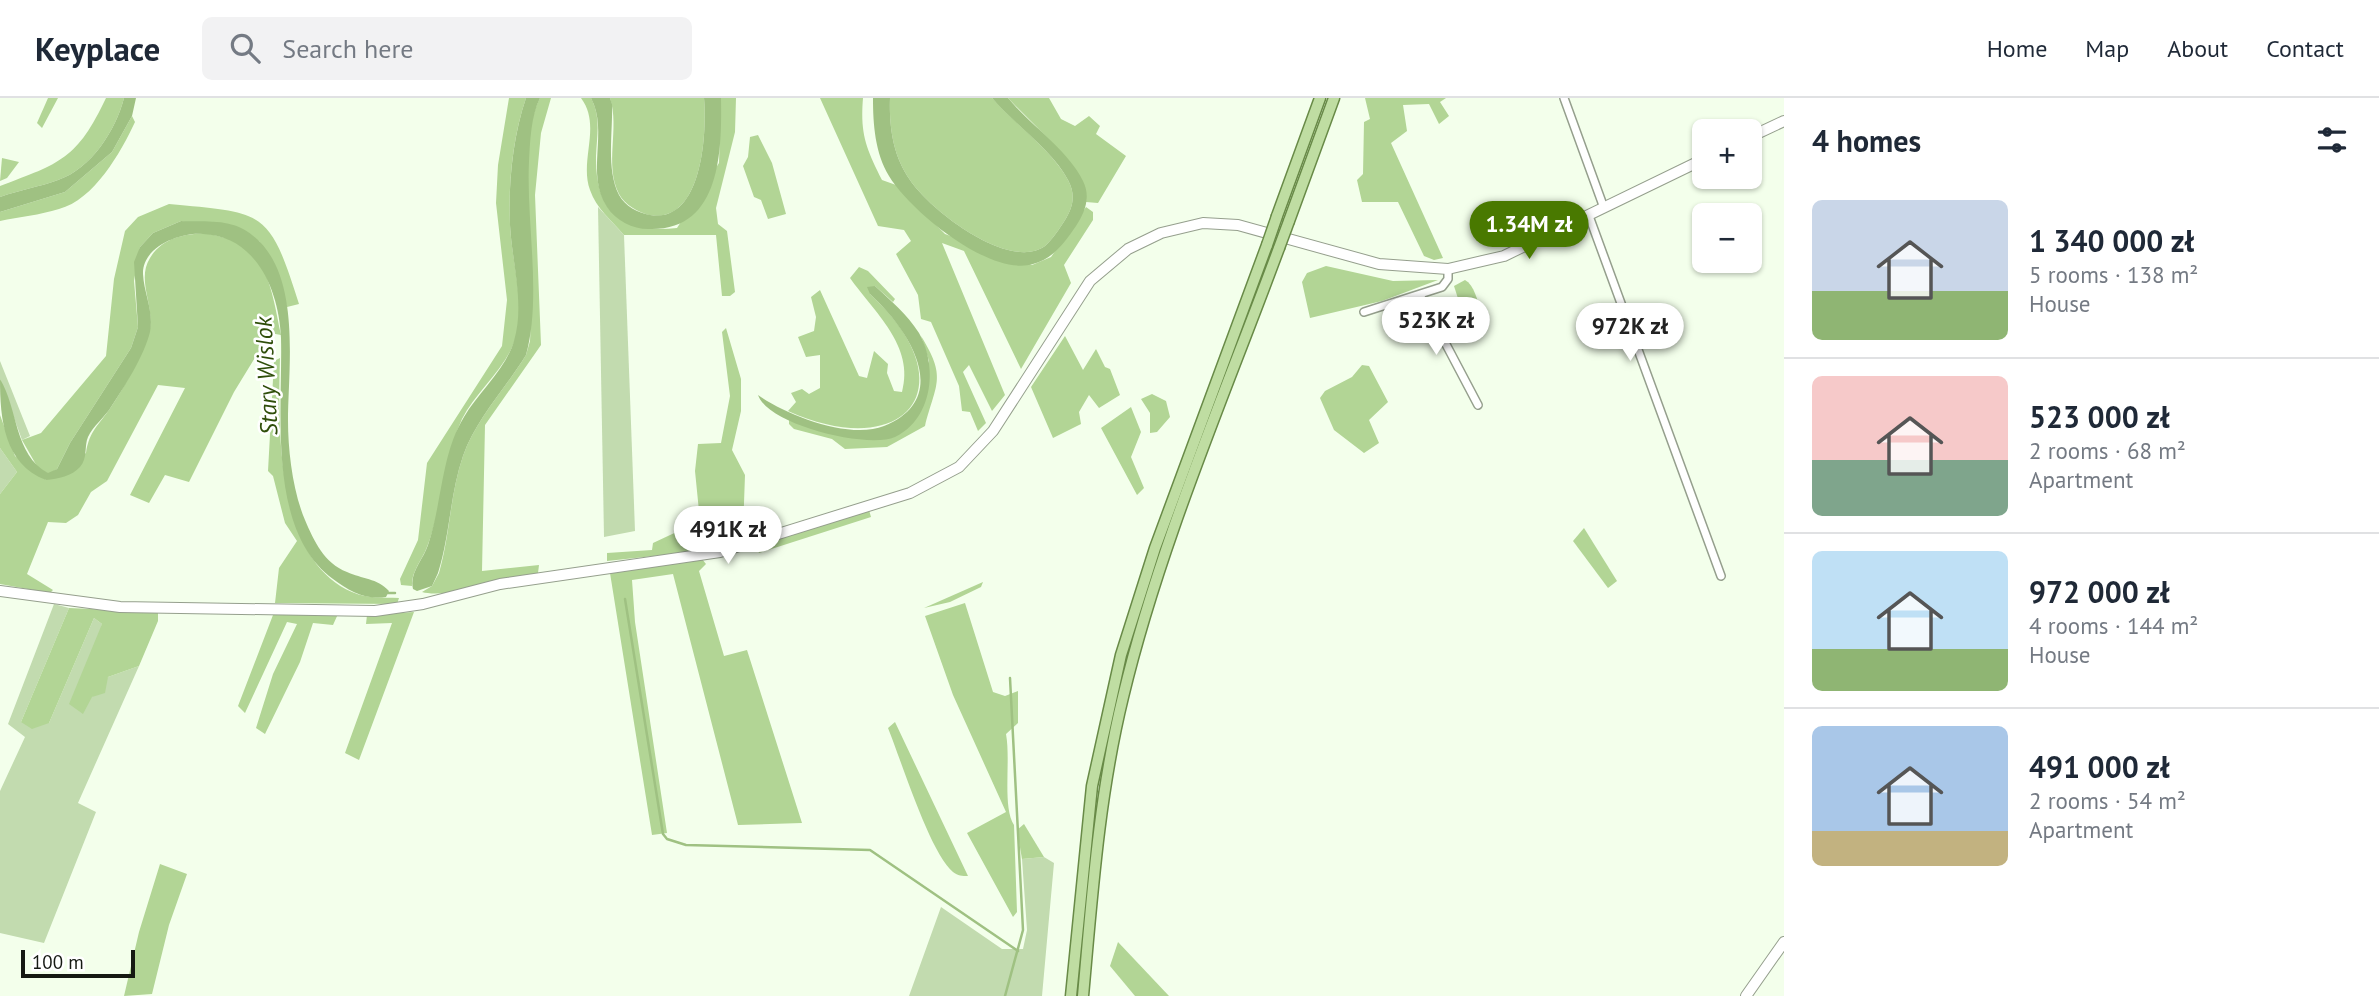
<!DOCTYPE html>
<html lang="en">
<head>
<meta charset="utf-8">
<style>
  :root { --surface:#fff; --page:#f2f2f3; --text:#1f2937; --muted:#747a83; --line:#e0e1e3; --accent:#497900 }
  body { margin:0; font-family:"PT Sans",sans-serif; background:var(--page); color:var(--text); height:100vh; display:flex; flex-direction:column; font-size:26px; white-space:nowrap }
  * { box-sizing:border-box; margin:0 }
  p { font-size:23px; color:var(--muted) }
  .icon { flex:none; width:38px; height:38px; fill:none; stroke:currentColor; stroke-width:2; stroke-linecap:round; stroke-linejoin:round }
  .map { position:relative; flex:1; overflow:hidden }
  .panel { display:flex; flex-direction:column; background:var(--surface); width:595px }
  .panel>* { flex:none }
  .buttons { position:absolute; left:1692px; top:21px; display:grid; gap:14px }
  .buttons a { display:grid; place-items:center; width:70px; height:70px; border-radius:10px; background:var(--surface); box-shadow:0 2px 5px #0004; font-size:35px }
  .scale { position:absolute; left:21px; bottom:18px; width:114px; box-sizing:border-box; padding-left:7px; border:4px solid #151912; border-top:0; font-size:19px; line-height:24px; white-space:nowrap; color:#151912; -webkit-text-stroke:5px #fff; paint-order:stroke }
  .price { position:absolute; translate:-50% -60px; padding:0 16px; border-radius:24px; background:#fff; color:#222; font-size:23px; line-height:46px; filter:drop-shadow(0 2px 4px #0008) }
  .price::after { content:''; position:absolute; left:50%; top:42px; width:21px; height:16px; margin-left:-10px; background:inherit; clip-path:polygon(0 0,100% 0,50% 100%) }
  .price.active { background:var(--accent); color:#fff }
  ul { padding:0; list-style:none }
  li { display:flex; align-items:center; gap:21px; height:175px; padding:0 28px }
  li+li { border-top:2px solid var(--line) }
  li span { display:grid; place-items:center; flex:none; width:196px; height:140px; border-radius:10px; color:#555 }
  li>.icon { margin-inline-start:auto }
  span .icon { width:84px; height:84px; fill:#fffc; stroke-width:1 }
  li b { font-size:30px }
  h2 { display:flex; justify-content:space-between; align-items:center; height:84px; padding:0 28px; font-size:30px }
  header { display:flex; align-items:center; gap:42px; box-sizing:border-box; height:98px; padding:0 35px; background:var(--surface); border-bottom:2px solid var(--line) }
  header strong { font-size:33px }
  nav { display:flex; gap:38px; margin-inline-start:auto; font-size:24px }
  .search { width:490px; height:63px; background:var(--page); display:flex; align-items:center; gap:18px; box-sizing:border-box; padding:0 24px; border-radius:10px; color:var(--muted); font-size:26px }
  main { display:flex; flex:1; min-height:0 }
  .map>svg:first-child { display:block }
</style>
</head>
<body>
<header>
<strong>Keyplace</strong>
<div class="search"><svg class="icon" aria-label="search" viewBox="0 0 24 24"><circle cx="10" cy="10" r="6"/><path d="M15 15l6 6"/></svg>Search here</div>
<nav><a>Home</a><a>Map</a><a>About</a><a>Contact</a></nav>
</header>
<main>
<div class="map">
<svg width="1784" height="898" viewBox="0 0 1784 898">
  <rect width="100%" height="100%" fill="#f3ffeb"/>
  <g fill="#c2dbaf">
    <polygon points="598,109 624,137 635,433 604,439"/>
    <polygon points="0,263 30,338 22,342 0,281"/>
    <polygon points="0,350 17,374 0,396"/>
    <polygon points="54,506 69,510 21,624 49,625 94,520 102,526 92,599 108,579 139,568 78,705 96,714 44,845 0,835 0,693 25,639 8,626"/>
    <polygon points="1044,759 1054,765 1042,898 909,898 941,809 1002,851 1023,851 1027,832 1022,761"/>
  </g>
  <g fill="#b2d595">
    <polygon points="48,0 58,0 42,30 37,25"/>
    <path d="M 106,0 L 124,0 C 116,32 91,71 58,82 C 39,89 19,92 0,99 L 0,88 C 61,65 77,61 106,0 Z"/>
    <path d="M 509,0 L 526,0 C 513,38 508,85 510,126 C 511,161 528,214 513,247 C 502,274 475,295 462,321 C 443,362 443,408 427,449 C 422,462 411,474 412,488 L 401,487 L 400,481 L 418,442 L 427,365 L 502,248 L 507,202 L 496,105 L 498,67 Z"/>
    <path d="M 540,0 L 551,0 L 541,35 L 535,97 L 541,247 L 485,327 L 482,473 L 539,467 L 538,475 C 511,481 446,501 422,494 L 432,488 L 439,475 C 450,437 450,396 463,358 C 476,321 506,290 526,257 L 530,243 C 534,180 513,52 540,0 Z"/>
    <path d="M 581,0 L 591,0 C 601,19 597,37 596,58 C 595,115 622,136 677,130 L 719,65 L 721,0 L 736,0 L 735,34 L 716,110 L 718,126 L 727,133 L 735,194 L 730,198 L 722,198 L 716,137 L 624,137 C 612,123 596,110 590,92 C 579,62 602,28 581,0 Z"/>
    <path d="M 610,0 L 704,0 C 707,33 703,127 649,117 C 638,114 625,107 619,96 C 604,66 620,31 610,0 Z"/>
    <path d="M 820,0 L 863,0 C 860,36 866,50 882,82 L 896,87 L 945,136 L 1032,167 L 1051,159 L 1086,109 L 1093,114 L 1093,122 L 1064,167 L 1071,185 L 1021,271 L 964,153 L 942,145 L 1005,297 L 992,313 L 969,267 L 963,274 L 986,325 L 978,333 L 970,314 L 962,313 L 959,288 L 931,224 L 921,221 L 918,197 L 896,156 L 911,143 L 904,132 L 878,128 Z"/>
    <path d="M 890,0 L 992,0 C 1014,25 1053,53 1068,82 C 1076,97 1073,109 1065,122 C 1060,130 1052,142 1045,148 C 1009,174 929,111 910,82 C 893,58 889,29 890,0 Z"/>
    <path d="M 1008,0 L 1049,0 L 1061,21 L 1075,28 L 1089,18 L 1100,28 L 1096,36 L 1126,58 L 1098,105 L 1086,104 C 1089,74 1029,23 1008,0 Z"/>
    <polygon points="1365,0 1446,0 1440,4 1449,18 1439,26 1429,6 1403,7 1407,33 1391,45 1443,160 1434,162 1424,158 1398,104 1362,104 1357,82 1363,76 1364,24 1370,21"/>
    <path d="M 132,18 L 135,24 C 121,54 94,102 59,111 C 40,117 19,119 0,123 L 0,114 L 65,94 L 112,54 Z"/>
    <polygon points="758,37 772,65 786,116 768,121 761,102 754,99 743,68 748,59 750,39"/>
    <polygon points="2,60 19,64 7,80 0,83"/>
    <path d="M 169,106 C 265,115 269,111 299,206 L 287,209 L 274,166 L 259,143 L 181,123 L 153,135 L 140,149 L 134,183 L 138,229 L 131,250 L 70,345 L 57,371 L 49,376 L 38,370 L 22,342 L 41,335 L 106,258 L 114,181 L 125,133 L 138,119 Z"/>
    <path d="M 206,135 C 216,138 229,140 238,144 C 270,161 274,206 281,237 L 270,235 L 234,294 L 189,384 L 165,377 L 149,405 L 130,397 L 185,290 L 158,287 L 107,383 L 91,394 L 78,417 L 66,425 L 48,424 L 27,476 L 53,492 L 50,495 L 0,486 L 0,396 L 17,374 L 0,350 L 0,317 L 15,358 L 46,382 L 86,355 C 89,333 99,327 111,309 C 125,288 139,262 148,238 C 158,212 135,184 150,160 C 162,140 184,136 206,135 Z"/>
    <polygon points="1326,168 1393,183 1438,182 1382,203 1310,220 1302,184 1307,175"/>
    <path d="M 859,169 L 868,173 L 895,201 L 893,204 L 875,188 L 870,196 C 970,288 906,366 788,313 L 796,304 L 791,295 L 802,291 L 809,296 L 820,290 L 820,257 L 806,259 L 798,239 L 814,233 L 816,219 L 811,199 L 820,192 L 859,278 L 867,280 L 874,253 L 888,266 L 887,275 L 894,293 L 902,294 C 915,248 874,214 850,180 Z"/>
    <path d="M 1465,182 C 1474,187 1478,203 1480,213 L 1474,218 L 1463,216 L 1454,188 Z"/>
    <polygon points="726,230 741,281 741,313 732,352 745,377 743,433 763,429 764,436 682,455 607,463 607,455 652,452 653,445 700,423 695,373 698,346 721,345 730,298 722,234"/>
    <path d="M 921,238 C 947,280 936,285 925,328 L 887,349 L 845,351 L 832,341 L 794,331 L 789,326 L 789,322 L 836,337 L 910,327 L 929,263 Z"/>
    <polygon points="1065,238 1083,272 1096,251 1105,269 1110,271 1120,297 1099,310 1089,297 1079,314 1081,326 1053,340 1031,289"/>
    <path d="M 280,260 C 278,329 275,461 352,494 C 368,501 382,499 399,500 L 397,506 L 275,505 L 279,470 L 297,443 L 285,425 L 273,378 L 268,373 L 274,263 Z"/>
    <polygon points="1362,267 1369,268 1388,304 1369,322 1379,345 1364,355 1334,332 1320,300 1325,293 1352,279"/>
    <polygon points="1152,296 1166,303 1170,319 1157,334 1150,335 1150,315 1141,301"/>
    <polygon points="1131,309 1141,334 1131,359 1144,390 1137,397 1101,330"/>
    <polygon points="869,412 871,419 759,455 756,448"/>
    <polygon points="1584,430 1617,483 1608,490 1573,443"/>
    <polygon points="702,461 706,466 699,473 724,558 747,552 802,725 738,727 673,476 632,482 635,524 667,735 652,737 610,475"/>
    <polygon points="983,484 981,489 950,504 924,510"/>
    <path d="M 965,505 L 993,594 L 1005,598 L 1018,593 L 1018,625 L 1006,636 C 1011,663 1002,708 1014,727 L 1017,814 L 1013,819 L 967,735 L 1006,714 L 953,597 L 925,518 Z"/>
    <polygon points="69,510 158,514 158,523 139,568 108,579 105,595 92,599 83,616 69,606 102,526 94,520 49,625 32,631 21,624"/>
    <polygon points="414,514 359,662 345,655 392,525 366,526 367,517"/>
    <polygon points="338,516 333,527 313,525 300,564 265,636 256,630 273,576 297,526 287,524 245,615 238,608 273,517"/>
    <path d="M 895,624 L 968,778 C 962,778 958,778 953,774 C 930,755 901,662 888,630 Z"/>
    <polygon points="1024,726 1044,759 1022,761 1017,732"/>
    <polygon points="160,766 187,776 169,827 152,896 124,898 139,834"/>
    <polygon points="1118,844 1169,898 1135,898 1110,868"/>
  </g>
  <g fill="#9fc182">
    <path d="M 124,0 L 136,0 L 132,18 L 112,54 L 65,94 L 0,114 L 0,99 C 19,92 39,89 58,82 C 91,71 116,32 124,0 Z"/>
    <path d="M 526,0 L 540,0 C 531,18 530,43 529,63 C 526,124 542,199 526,257 C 506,290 476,321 463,358 C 450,396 450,437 438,475 L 432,488 L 417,493 L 413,491 C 409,475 423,462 428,447 C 442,406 441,356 464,319 C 478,295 506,271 514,243 C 525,206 512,165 510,127 C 508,86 513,38 526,0 Z"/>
    <path d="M 591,0 L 610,0 L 612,6 C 613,34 606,71 619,97 C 625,108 638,115 650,117 C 703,126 707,33 704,0 L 721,0 C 722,53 721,134 648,131 C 633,131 616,123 607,109 C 585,75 609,34 591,0 Z"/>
    <path d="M 873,0 L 890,0 C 889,29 893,58 910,82 C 929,111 1009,174 1045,148 C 1052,142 1060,130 1065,122 C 1073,109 1076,97 1068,82 C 1053,53 1014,26 992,0 L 1008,0 C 1031,28 1068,52 1083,83 C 1091,99 1085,114 1076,128 C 1065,144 1053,161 1033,166 C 990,179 910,113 889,78 C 875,55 873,26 873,0 Z"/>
    <path d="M 181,123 C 201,124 225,121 243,131 C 304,165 288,266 288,323 C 288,353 293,394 305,422 C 314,443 324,465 347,474 C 362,481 377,480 389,493 L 386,499 C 365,502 349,493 333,481 C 266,432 283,311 281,240 C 279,192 256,138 203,136 C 182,134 142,148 143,176 C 144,196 154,213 150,234 C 144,258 125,288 111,309 C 105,319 93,328 88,339 C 84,348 88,360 80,369 C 72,378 58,381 46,382 C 4,366 0,321 0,281 C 18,310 14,357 48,375 L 57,371 L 70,345 L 131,250 L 138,229 L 134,164 L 140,149 L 153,135 Z"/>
    <path d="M 875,188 C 891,203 907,216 919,235 C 938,268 933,321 895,339 C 867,351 768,327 758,297 C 786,317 850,342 884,328 C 955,299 907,230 870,196 L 867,189 Z"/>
  </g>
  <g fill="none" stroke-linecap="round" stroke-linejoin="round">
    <g stroke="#9fc182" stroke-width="2.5">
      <polyline points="384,495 395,495"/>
      <polyline points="625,501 663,736 667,741 686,747 870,752 1018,853"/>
      <polyline points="1005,898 1023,832 1010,580"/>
    </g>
    <g stroke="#959f8d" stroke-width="10">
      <g id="street">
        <polyline points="1564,0 1604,110"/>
        <polyline points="1589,118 1721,478"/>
        <polyline points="1420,197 1478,307"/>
        <polyline points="1364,214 1442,189 1448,181 1448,171"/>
      </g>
    </g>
    <g stroke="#959f8d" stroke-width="12">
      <g id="secondary">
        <polyline points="1750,39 1784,23"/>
        <polyline points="0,493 120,509 375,513 423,506 500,486 720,454 910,395 959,369 993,333 1090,183 1128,151 1161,135 1203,125 1238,127 1379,166 1448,171 1504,158 1704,61"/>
        <polyline points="1746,898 1784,844"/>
      </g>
    </g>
    <g stroke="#688a47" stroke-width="13">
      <g id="primary">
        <polyline points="1277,118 1320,0"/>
        <polyline points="1289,123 1334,0"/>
        <polyline points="1071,898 1092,688 1121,557 1155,450 1267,147"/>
        <path d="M 1083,898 C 1092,798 1099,697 1123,599 C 1159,448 1225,296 1279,150"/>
      </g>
    </g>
    <use href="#street" stroke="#fff" stroke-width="7"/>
    <use href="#secondary" stroke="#fff" stroke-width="10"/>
    <use href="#primary" stroke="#bfdda2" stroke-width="10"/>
    <g stroke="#688a47" stroke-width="13" stroke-linecap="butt">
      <g id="primary-bridge">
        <polyline points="1267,147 1277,118"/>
        <polyline points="1279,150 1289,123"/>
      </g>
    </g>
    <use href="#primary-bridge" stroke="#bfdda2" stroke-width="10"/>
  </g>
  <g text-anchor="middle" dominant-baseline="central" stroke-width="5" stroke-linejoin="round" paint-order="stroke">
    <g font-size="24" font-style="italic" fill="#2f4e0a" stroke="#fff">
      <text transform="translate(266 278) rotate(-93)">Stary Wislok</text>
    </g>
  </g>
</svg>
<div class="buttons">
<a>+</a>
<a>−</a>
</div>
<div class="scale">100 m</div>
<b class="price active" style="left:1529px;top:163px">1.34M zł</b>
<b class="price" style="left:1436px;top:259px">523K zł</b>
<b class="price" style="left:1630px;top:265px">972K zł</b>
<b class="price" style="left:728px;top:468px">491K zł</b>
</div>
<section class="panel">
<h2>4 homes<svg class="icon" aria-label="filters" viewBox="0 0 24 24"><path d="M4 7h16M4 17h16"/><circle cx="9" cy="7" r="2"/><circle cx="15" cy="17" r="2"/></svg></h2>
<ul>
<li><span style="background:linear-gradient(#c9d6e8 65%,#8fb573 0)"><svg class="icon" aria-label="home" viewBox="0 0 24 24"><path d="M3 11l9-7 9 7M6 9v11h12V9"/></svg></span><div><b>1 340 000 zł</b><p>5 rooms · 138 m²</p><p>House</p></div></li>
<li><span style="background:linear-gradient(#f6c9c9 60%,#7fa58c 0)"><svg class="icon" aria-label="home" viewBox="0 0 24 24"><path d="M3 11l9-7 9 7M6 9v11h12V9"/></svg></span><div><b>523 000 zł</b><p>2 rooms · 68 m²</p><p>Apartment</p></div></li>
<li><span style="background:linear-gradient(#bfe0f5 70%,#8fb573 0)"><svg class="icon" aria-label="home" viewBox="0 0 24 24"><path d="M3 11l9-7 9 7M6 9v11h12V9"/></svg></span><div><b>972 000 zł</b><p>4 rooms · 144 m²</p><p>House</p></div></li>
<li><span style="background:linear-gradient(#a9c7e8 75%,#c2b280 0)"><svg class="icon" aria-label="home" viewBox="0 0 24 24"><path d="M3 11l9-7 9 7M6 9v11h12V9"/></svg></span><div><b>491 000 zł</b><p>2 rooms · 54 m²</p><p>Apartment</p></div></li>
</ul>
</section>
</main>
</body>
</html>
